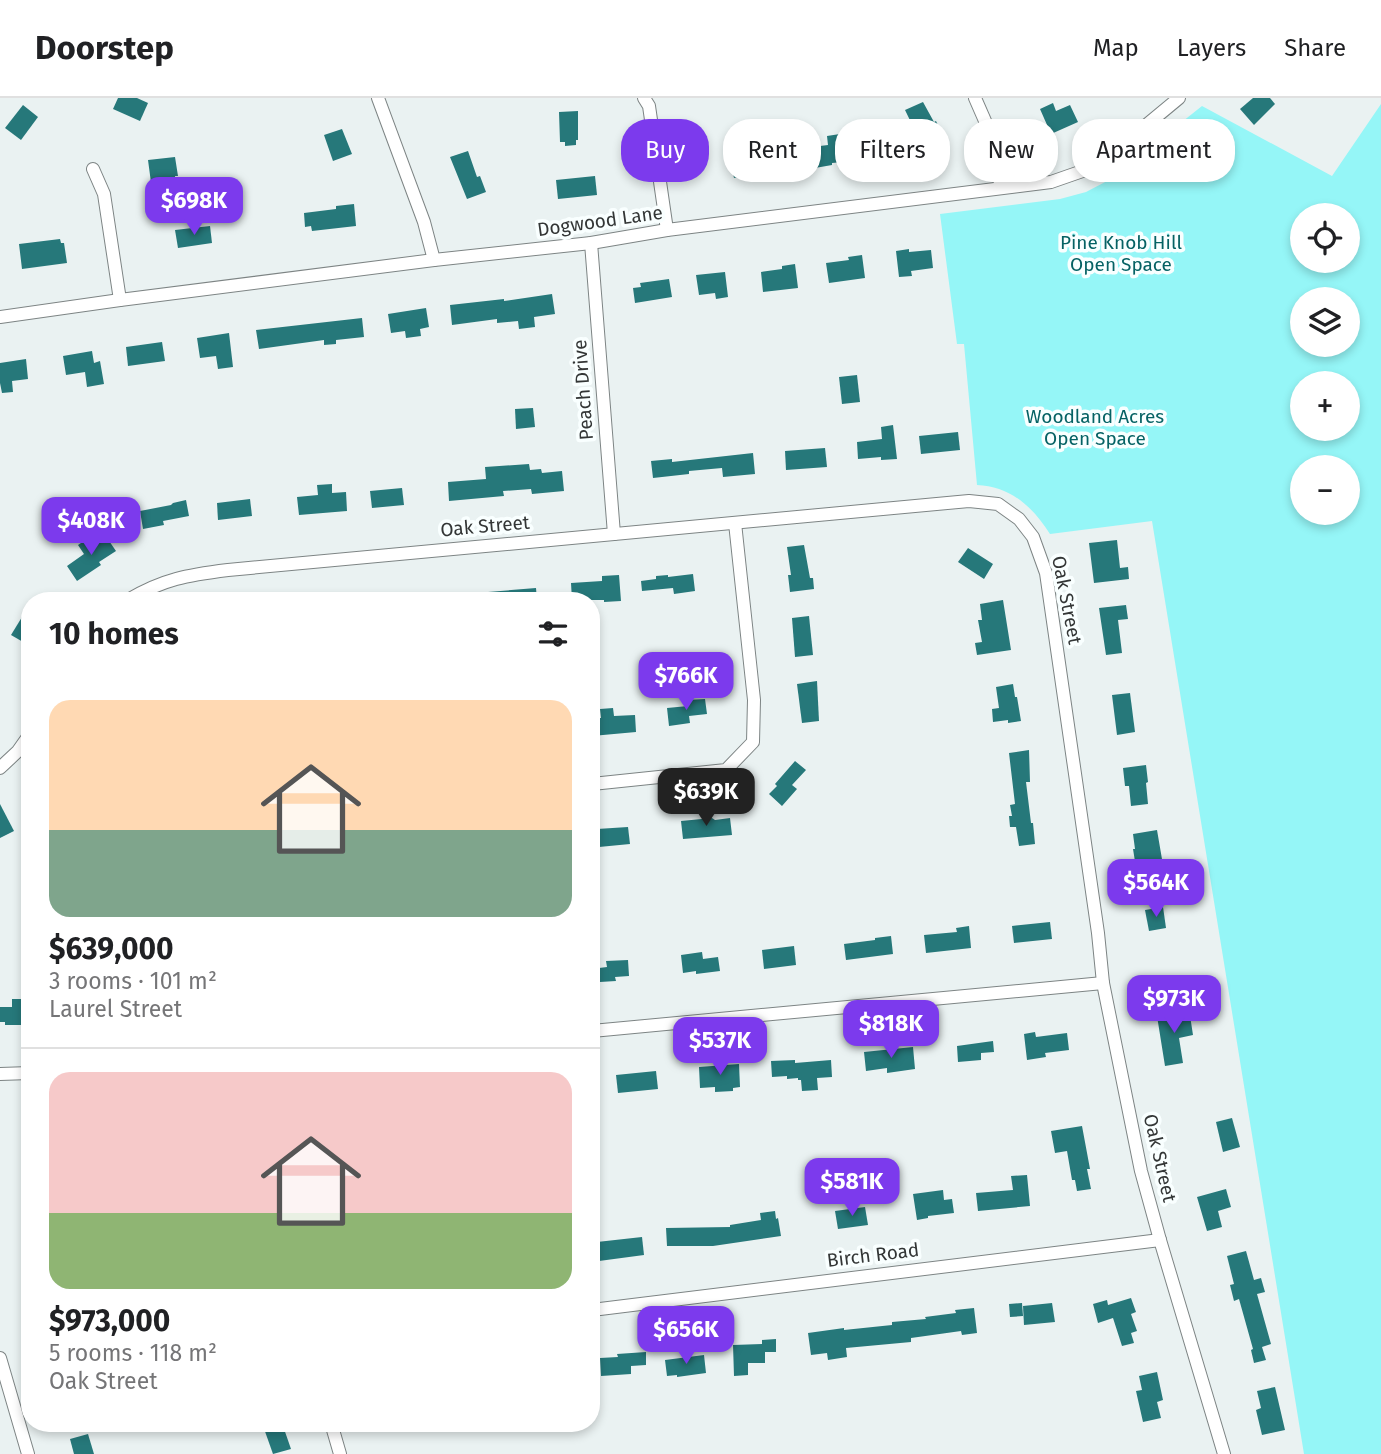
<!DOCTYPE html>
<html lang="en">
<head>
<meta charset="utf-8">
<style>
  :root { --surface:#fff; --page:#f6f6f6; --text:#202124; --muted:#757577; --line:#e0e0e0; --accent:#7c3aed }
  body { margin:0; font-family:"Fira Sans",sans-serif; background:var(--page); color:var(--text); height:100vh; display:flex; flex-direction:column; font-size:26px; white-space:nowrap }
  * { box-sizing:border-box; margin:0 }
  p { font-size:23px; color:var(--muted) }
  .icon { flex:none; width:38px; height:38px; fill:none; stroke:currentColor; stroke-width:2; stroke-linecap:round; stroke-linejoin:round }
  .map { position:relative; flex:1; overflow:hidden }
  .drawer { position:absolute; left:21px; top:494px; width:579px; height:840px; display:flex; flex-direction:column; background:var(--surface); border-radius:28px; box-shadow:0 4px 10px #0003 }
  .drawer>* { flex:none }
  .hud { position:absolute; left:621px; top:21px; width:654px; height:63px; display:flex; gap:14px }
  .tools { position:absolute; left:1290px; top:105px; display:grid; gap:14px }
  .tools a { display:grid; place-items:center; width:70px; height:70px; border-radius:50%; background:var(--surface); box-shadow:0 4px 10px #0003; font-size:35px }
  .price { position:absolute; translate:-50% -60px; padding:0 16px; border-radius:14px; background:var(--accent); color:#fff; font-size:23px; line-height:46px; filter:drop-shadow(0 2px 4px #0008) }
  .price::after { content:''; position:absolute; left:50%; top:42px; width:21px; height:16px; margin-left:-10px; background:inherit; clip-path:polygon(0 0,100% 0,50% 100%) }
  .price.selected { background:#222; color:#fff }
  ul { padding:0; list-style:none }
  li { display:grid; align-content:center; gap:14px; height:371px; padding:0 28px }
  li+li { border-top:2px solid var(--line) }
  li span { display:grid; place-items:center; height:217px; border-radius:21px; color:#555 }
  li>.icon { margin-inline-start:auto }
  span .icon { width:126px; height:126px; fill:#fffc; stroke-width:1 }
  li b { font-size:30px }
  h2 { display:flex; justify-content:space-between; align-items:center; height:84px; padding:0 28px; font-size:30px }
  .tag { padding:0 24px; border-radius:28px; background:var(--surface); box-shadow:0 4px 10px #0003; font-size:24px; line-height:63px }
  .tag.selected { background:var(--accent); color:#fff }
  header { display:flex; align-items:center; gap:42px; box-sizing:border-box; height:98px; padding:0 35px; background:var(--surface); border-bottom:2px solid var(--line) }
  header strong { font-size:33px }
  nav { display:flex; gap:38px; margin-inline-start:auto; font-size:24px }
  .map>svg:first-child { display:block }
</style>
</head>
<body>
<header>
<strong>Doorstep</strong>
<nav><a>Map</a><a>Layers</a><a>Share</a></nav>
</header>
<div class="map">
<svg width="1381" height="1356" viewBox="0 0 1381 1356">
  <rect width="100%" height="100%" fill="#eaf2f2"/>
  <path fill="#95f6f7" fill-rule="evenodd" d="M 1381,6 L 1381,1356 L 1304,1356 L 1152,423 L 1050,436 C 1033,409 1010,388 977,387 L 964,246 L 957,246 L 940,116 L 1060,101 L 1086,94 L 1109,82 L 1202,8 L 1332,78 ZM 1302,117 L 1348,117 L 1348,163 L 1302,163 ZM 1302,201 L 1348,201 L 1348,247 L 1302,247 ZM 1302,285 L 1348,285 L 1348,331 L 1302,331 ZM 1302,369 L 1348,369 L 1348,415 L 1302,415 Z"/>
  <g fill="#26787a">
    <polygon points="118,0 137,0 148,5 140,23 113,11"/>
    <polygon points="1253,0 1270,0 1275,6 1254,27 1240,11"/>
    <polygon points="923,4 934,24 936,23 942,36 921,45 905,12"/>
    <polygon points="1053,5 1056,13 1070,7 1078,24 1051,36 1040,11"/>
    <polygon points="23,7 38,19 21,42 5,30"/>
    <polygon points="578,13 578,42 576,42 576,47 565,48 565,44 560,44 559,14"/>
    <polygon points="342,31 352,56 333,63 324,37"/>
    <polygon points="840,36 843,64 832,65 832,67 815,70 812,49 828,47 827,38"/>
    <polygon points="468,53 477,79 480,78 486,94 467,101 450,59"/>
    <polygon points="769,54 771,66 761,68 762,74 734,80 730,61"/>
    <polygon points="175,59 178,78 175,78 178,103 154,107 148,62"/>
    <polygon points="595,78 597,97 558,101 556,82"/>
    <polygon points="354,106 356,128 312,133 311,128 305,129 304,115 336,111 336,108"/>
    <polygon points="210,128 212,145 178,150 175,132"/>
    <polygon points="60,141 61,145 64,145 67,165 22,171 19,146"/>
    <polygon points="909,151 909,154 931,152 933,170 911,173 912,178 899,179 896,153"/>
    <polygon points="862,157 865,180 829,185 826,165 849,162 848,159"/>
    <polygon points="795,166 798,190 763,194 761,174 782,171 782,168"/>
    <polygon points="725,174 728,199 716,201 715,195 699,197 696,177"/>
    <polygon points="669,181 672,199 635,205 633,190 641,189 640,185"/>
    <polygon points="552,196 555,216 534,219 535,229 519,231 518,223 497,225 497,221 452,227 450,207 504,201 504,203"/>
    <polygon points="426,210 429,229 420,231 421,238 406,240 405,233 391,235 388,216"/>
    <polygon points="362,220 364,239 336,242 336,246 324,247 324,242 259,251 256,232"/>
    <polygon points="229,235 233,269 218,271 216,258 200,260 197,240"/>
    <polygon points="162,244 165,263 128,268 126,249"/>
    <polygon points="92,253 94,265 100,263 104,286 87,289 85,274 66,277 63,258"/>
    <polygon points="26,261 28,281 12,283 13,294 2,295 0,285 0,265"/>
    <polygon points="857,277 860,304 842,306 839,279"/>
    <polygon points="533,310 535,329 516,331 515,311"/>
    <polygon points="893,327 897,361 881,362 881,359 858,361 857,344 882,341 881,329"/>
    <polygon points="958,334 960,352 921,356 919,338"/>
    <polygon points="825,350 827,369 786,372 785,353"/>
    <polygon points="753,355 755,376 723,379 722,370 689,373 689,376 653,380 651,363 672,361 672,364"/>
    <polygon points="529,366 530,372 541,371 542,375 562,373 564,393 532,396 531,391 503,393 504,398 449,403 448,384 486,381 485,369"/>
    <polygon points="332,386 332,395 346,394 347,413 299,417 297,399 318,397 317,387"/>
    <polygon points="402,390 404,407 372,410 370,393"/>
    <polygon points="250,401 252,418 218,422 217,405"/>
    <polygon points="186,402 189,418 163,423 164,427 143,431 140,413 171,407 173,405"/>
    <polygon points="105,437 116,453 99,464 101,467 77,483 67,468 84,456 78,447 87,441 91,447"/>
    <polygon points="1117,442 1120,470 1128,469 1129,481 1094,485 1089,445"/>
    <polygon points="804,447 810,480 813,480 814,491 790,494 788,477 791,477 787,449"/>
    <polygon points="968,450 993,466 984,481 958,464"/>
    <polygon points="693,476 695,493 674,496 673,490 642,493 641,483 656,481 656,478 668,477 668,479"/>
    <polygon points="619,477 621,503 604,504 604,502 572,502 571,485 602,483 602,478"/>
    <polygon points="536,490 537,502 489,502 488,494"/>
    <polygon points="1003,502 1011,552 977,557 975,545 982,544 978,522 982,522 980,506"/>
    <polygon points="30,506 30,548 11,537"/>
    <polygon points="1126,507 1128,521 1118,522 1122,555 1106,557 1099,510"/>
    <polygon points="809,518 813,557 795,559 792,520"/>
    <polygon points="817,583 819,623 802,625 797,586"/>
    <polygon points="1013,586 1015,599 1017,599 1021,623 1008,625 1008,622 993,624 992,611 999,610 996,589"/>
    <polygon points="1130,595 1135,634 1117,637 1112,597"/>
    <polygon points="705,601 707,616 689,618 690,625 669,628 667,610 688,608 687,602"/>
    <polygon points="613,610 614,618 635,617 636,634 592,638 592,620 601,620 600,611"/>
    <polygon points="1029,652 1030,684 1026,684 1031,725 1033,725 1035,746 1019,748 1016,729 1010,729 1009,718 1012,718 1010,707 1015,706 1009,655"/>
    <polygon points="795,663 806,672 792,687 797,691 782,708 769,696 777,688 775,686"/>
    <polygon points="1146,667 1148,684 1146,685 1148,706 1131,708 1129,688 1125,688 1123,670"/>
    <polygon points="0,706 14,733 0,740"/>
    <polygon points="712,720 715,722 730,720 732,737 683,741 681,723"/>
    <polygon points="628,729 630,746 599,749 597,731"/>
    <polygon points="1157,732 1163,767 1168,766 1170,777 1138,782 1133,751 1135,751 1133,736"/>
    <polygon points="1163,809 1166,830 1149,833 1145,812"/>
    <polygon points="1050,824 1052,841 1014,845 1012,828"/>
    <polygon points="969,828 971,850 926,855 924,837 957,834 956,830"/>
    <polygon points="891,838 893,856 846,862 844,846 875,842 875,840"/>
    <polygon points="794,848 796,867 764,871 762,852"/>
    <polygon points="702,854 703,861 718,859 720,873 696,876 696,873 683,875 681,857"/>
    <polygon points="628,862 629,878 615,879 616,883 600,884 599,870 607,869 606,863"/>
    <polygon points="12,901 30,901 30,927 5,927 5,924 0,924 0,909 12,909"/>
    <polygon points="1189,911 1193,937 1179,940 1183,965 1165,968 1157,918"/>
    <polygon points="1035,934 1036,939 1067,935 1069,952 1045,955 1046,959 1027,962 1024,936"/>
    <polygon points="993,943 994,954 981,955 981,962 958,964 957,948"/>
    <polygon points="913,949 915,971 887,975 887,970 866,973 864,954"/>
    <polygon points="795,962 795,965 831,962 832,979 817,980 818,992 802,993 801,982 798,982 798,980 787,981 787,978 772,979 771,963"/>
    <polygon points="739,966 740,989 733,990 733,993 715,994 715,989 700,990 699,969"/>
    <polygon points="656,973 658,991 618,995 616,977"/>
    <polygon points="1232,1020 1240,1049 1223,1054 1216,1024"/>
    <polygon points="1082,1028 1090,1071 1087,1071 1091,1091 1077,1093 1075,1082 1072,1082 1067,1053 1055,1055 1051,1033"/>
    <polygon points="1027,1077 1030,1108 978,1113 976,1095 1013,1092 1011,1078"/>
    <polygon points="1226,1091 1231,1109 1218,1113 1222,1129 1207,1133 1197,1099"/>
    <polygon points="943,1092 944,1102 952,1101 954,1115 928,1118 928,1120 917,1122 913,1096"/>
    <polygon points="865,1109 868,1127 838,1131 835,1113"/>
    <polygon points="775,1113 776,1121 778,1120 781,1138 713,1148 667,1148 666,1130 730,1129 730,1127 761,1122 760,1115"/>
    <polygon points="642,1139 644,1157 599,1163 597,1144"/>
    <polygon points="1246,1153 1254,1182 1261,1180 1265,1194 1257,1196 1271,1246 1262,1249 1266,1262 1254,1265 1251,1252 1253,1251 1239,1201 1234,1203 1230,1187 1234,1186 1227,1158"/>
    <polygon points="1131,1200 1136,1214 1131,1216 1137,1233 1131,1235 1134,1245 1122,1248 1113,1220 1098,1225 1093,1206 1107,1202 1108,1207"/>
    <polygon points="1022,1205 1023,1218 1010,1219 1009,1206"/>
    <polygon points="1052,1205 1055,1224 1024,1227 1023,1208"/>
    <polygon points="974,1210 977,1235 962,1237 961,1233 911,1240 911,1244 846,1250 847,1259 828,1262 827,1255 811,1257 808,1235 844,1230 844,1232 892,1227 892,1224 926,1221 925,1219 956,1215 955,1212"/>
    <polygon points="776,1241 776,1254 765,1254 765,1265 748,1265 748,1277 734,1278 733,1247 762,1246 762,1242"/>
    <polygon points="646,1254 646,1267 631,1268 631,1276 601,1278 600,1260 618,1259 617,1256"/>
    <polygon points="704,1257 706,1275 677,1279 677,1277 667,1278 665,1262"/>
    <polygon points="1157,1274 1163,1302 1157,1304 1161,1320 1143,1324 1136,1293 1142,1292 1139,1278"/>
    <polygon points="1275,1289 1285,1332 1262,1337 1256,1312 1261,1310 1257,1293"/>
    <polygon points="262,1325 282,1325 291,1351 273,1356"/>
    <polygon points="88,1336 94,1356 74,1356 70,1341"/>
  </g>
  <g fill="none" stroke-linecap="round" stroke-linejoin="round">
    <g stroke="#7d8484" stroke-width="14">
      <g id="street">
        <polyline points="378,0 424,124 434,162"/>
        <polyline points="644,0 649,8 667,132"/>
        <polyline points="975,0 989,32 1001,90"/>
        <polyline points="93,71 104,96 120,202"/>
        <polyline points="591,145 614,436"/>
        <polyline points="0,219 120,202 434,162 591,145 667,132 1051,84 1097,68 1179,0"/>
        <path d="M 128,502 C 163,481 188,477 228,472 L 969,403 L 998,406 L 1019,421 L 1033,439 L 1046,475 L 1098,835 L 1103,885 L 1141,1073 L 1160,1142 L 1224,1356"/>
        <polyline points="0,670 18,653 30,636"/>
        <polyline points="592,686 726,672 753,644 754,602 735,425"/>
        <polyline points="592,933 1103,885"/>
        <polyline points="0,976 30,975"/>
        <polyline points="592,1212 1160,1142"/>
        <polyline points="0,1260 28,1356"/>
        <polyline points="331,1325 340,1356"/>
      </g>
    </g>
    <use href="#street" stroke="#fff" stroke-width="12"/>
  </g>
  <g text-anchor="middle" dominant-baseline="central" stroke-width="7" stroke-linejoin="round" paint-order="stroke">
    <g font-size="19" fill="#333636" stroke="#f9ffff">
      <text transform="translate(600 123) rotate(-8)">Dogwood Lane</text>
      <text transform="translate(583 292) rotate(-94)">Peach Drive</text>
      <text transform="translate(485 428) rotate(-5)">Oak Street</text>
      <text transform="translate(1067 502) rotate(79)">Oak Street</text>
      <text transform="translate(1160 1060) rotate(77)">Oak Street</text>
      <text transform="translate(873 1157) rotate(-7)">Birch Road</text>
    </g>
    <g font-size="19" fill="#056264" stroke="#f9ffff">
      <text x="1121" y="144">Pine Knob Hill<tspan x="1121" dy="22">Open Space</tspan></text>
      <text x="1095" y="318">Woodland Acres<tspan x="1095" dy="22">Open Space</tspan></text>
    </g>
  </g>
</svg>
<div class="tools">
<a><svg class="icon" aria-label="locate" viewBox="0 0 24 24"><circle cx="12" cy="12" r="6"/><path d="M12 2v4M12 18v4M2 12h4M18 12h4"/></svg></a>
<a><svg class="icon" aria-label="layers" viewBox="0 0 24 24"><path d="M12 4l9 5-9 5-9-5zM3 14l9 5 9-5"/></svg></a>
<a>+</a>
<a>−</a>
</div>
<b class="price" style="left:194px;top:139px">$698K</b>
<b class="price" style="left:91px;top:459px">$408K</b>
<b class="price" style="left:686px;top:614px">$766K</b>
<b class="price selected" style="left:706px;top:730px">$639K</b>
<b class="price" style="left:1156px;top:821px">$564K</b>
<b class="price" style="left:1174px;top:937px">$973K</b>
<b class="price" style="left:891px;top:962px">$818K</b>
<b class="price" style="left:720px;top:979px">$537K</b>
<b class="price" style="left:852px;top:1120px">$581K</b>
<b class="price" style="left:686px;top:1268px">$656K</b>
<div class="hud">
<a class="tag selected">Buy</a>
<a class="tag">Rent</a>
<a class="tag">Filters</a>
<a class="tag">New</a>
<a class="tag">Apartment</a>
</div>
<section class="drawer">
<h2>10 homes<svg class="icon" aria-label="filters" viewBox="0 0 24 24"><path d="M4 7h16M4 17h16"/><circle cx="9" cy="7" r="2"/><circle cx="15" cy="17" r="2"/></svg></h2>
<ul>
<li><span style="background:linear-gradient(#ffd9b3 60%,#7fa58c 0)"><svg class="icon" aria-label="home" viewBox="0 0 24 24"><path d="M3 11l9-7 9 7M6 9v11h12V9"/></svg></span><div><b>$639,000</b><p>3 rooms · 101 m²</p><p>Laurel Street</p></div></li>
<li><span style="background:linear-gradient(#f6c9c9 65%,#8fb573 0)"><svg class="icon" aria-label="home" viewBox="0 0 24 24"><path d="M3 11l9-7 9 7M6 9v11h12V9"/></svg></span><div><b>$973,000</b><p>5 rooms · 118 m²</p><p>Oak Street</p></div></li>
</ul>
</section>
</div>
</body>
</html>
